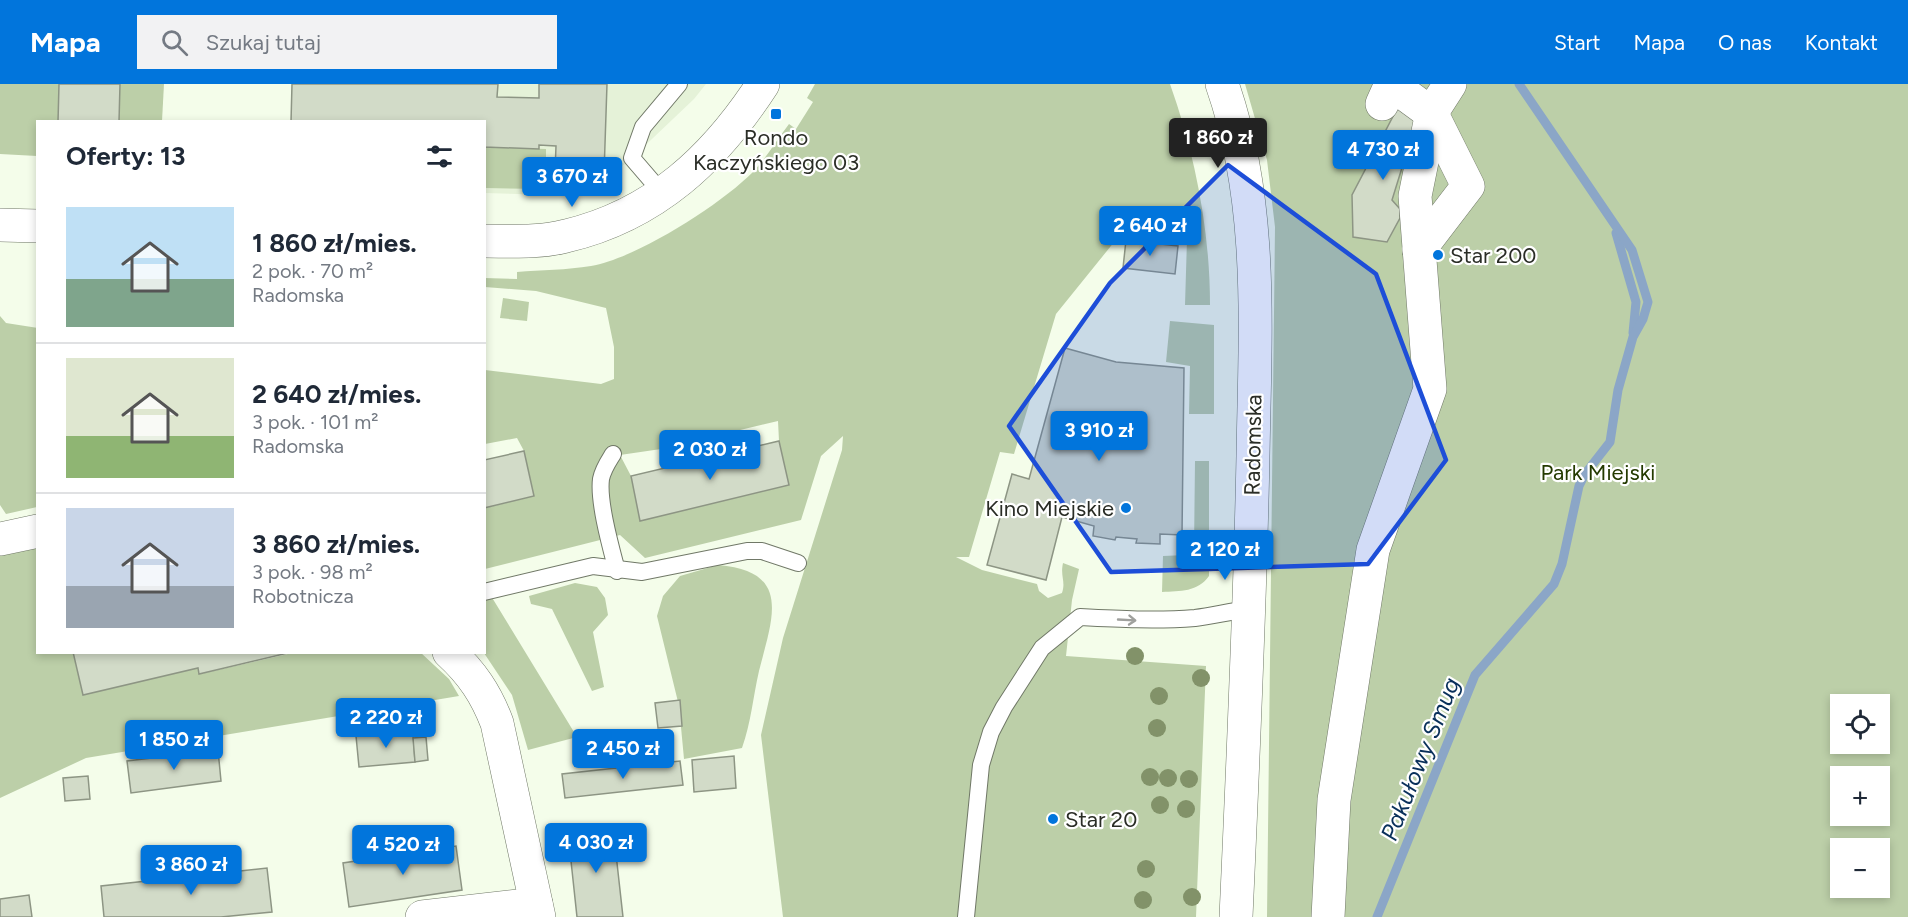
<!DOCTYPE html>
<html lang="pl">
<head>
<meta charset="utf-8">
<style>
  :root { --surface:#fff; --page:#f2f2f3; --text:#1f2937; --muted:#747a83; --line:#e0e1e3; --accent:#0175dc }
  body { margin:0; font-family:Figtree,sans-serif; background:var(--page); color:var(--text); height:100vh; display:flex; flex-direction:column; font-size:22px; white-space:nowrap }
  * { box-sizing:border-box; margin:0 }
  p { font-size:20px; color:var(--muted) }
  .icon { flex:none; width:33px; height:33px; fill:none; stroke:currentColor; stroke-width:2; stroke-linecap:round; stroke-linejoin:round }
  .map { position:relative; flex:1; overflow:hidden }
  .panel { position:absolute; left:36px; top:36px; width:450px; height:534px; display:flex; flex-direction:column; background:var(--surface); border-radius:0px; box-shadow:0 3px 9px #0003 }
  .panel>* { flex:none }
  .buttons { position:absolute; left:1830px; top:610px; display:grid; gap:12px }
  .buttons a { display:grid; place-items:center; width:60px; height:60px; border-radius:0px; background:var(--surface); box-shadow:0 3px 9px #0003; font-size:30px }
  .price { position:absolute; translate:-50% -51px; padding:0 14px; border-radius:6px; background:var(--accent); color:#fff; font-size:20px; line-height:39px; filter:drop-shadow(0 2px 3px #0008) }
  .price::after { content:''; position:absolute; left:50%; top:36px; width:18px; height:14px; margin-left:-9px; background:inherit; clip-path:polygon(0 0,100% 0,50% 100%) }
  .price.current { background:#222; color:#fff }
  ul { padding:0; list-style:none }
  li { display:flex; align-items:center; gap:18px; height:150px; padding:0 30px }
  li+li { border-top:2px solid var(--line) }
  li span { display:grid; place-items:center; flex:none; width:168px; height:120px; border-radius:0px; color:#555 }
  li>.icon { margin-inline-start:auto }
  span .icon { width:72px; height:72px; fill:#fffc; stroke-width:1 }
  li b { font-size:26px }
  h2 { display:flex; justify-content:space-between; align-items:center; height:72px; padding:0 30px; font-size:26px }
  header { display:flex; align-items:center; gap:36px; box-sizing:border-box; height:84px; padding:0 30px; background:var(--accent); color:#fff }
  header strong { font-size:28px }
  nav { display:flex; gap:33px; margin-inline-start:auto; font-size:21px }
  .search { width:420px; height:54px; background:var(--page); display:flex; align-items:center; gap:15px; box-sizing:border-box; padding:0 21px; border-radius:0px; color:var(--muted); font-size:22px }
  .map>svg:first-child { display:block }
</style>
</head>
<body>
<header>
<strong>Mapa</strong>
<div class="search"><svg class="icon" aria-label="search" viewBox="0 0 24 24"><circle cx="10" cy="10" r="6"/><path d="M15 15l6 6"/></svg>Szukaj tutaj</div>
<nav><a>Start</a><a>Mapa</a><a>O nas</a><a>Kontakt</a></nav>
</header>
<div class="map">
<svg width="1908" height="833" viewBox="0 0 1908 833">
  <rect width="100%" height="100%" fill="#f4fdea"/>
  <polygon fill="#e5f2d8" points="292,0 706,0 694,15 632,74 600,100 556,111 485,109 484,38 291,38"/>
  <g fill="#bccfa8" fill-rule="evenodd">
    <polygon points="0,0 59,0 58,37 38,38 37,72 0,70"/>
    <polygon points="120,0 164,0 162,37 119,37"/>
    <path d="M 815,0 L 1170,0 C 1195,70 1210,146 1210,221 L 1185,221 L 1187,155 L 1119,152 L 1056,230 L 1014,370 L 1000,368 L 969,473 L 956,473 L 982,486 L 1037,500 L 1039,507 L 1048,514 L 1062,509 C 1066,497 1060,493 1063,479 L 1079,485 L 1072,516 L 1066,572 L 1206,582 L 1196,833 L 783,833 L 761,651 L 783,554 L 842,366 L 843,352 L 821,372 L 801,436 L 645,474 L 620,451 L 485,485 L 485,424 L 534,412 L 524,367 L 517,354 L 485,360 L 485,286 L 601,300 L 614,295 L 614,263 L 606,224 L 536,207 L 485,203 L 484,194 L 517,195 L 517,188 C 541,186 567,186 591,182 C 637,174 720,121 753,88 C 766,74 777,56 789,40 L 796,45 L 813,18 L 807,14 ZM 778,337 L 779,357 L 789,401 L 640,436 L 631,392 L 620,371 L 661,365 Z"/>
    <path d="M 1245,0 L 1908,0 L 1908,833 L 1267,833 L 1275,143 L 1267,76 ZM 1840,621 L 1880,621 L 1880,660 L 1840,660 ZM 1840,693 L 1880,693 L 1880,732 L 1840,732 ZM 1840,765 L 1880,765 L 1880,804 L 1840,804 Z"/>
    <polygon points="485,63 546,65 546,105 485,104"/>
    <polygon points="503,214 529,218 527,237 500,234"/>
    <polygon points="0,232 6,239 38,244 37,423 6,430 0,421"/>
    <polygon points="1170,237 1214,241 1214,330 1189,330 1190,282 1166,278"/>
    <path d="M 1195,377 L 1209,377 L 1209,492 C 1198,508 1180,507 1162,508 L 1163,472 L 1186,471 L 1194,466 Z"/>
    <polygon points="37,461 38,568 73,569 83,611 198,584 200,590 292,569 420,568 449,595 459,612 86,674 0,714 0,468"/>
    <path d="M 718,481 C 793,487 772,535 759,587 C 753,613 751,639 742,664 L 684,675 L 679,622 L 657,532 L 663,512 L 680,492 Z"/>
    <polygon points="575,499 597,503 605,514 608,531 593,548 604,603 592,607 552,525 531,520 529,512"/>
    <polygon points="488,507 577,653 528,666 512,611 484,569 485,508"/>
  </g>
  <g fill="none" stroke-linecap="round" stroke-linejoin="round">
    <g stroke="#8ba6c7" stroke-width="9">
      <polyline points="1616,149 1636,218 1633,249"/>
      <polyline points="1377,833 1475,591 1554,500 1562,480 1579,402 1585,390 1610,358 1618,306 1633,253 1643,235 1648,218 1632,166 1519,0"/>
    </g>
  </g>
  <g fill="#d2dbc8" stroke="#8d9584" stroke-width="1.5">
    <polygon points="59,0 120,0 119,38 58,38"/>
    <polygon points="292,0 498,0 497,13 539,14 539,0 607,0 604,90 555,88 556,62 539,61 539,65 484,63 484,38 291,38"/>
    <polygon points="1399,21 1418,37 1415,60 1409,61 1392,116 1400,125 1400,134 1387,158 1353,153 1352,111"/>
    <polygon points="1126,156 1178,162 1175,190 1123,184"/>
    <polygon points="1065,264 1116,278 1184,284 1182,451 1160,450 1160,460 1136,459 1137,455 1116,453 1115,456 1093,452 1094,442 1062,433 1046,496 987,481 1012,390 1029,395"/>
    <polygon points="779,357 789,401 640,437 631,392"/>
    <polygon points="524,367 534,412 484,424 484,376"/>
    <polygon points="73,568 292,568 199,590 198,584 83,611"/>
    <polygon points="680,616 682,642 658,644 655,619"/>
    <polygon points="413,647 415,678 359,683 356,652"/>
    <polygon points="426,653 428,676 415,678 413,654"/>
    <polygon points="218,666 221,697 131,709 127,677"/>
    <polygon points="734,672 736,704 694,708 692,676"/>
    <polygon points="680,677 683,701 565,714 562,690"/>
    <polygon points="88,692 90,715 65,717 63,694"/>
    <polygon points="613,743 623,833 577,833 568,749"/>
    <polygon points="456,762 462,806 349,823 343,779"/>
    <polygon points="267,784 272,828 221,833 104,833 101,802"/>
    <polygon points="29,811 32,833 0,833 0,815"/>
  </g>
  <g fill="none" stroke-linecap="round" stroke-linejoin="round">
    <g stroke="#707867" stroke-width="18">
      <g id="lane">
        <polyline points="663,110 632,74 643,43 679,0"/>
        <path d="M 613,370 C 608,378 603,385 601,395 C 598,418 611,464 617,487"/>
        <polyline points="484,508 593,482 642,488 747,467 762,467 798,479"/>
        <path d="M 966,833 L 981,681 L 991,648 L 1004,623 L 1042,564 L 1080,533 C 1118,535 1156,537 1195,534 C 1213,532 1231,527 1250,525"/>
      </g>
    </g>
    <g stroke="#707867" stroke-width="34">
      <g id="street">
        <polyline points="1382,20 1391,0 1432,30 1468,102 1419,166"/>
        <polyline points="0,455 38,447"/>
        <path d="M 449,568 C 472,589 486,610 497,639 L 539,833"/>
        <polyline points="422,833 536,820"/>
        <polyline points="1328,833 1334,716 1373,466 1430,305 1415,112 1432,28 1450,0"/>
      </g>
    </g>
    <g stroke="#707867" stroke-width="34">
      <g id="secondary">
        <path d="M 1222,0 C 1264,120 1255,247 1253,372 C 1250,526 1243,679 1236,833"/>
        <polyline points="0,141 38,142"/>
        <path d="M 484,157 C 511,157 540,159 566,152 C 655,131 715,74 763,0"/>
      </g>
    </g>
    <use href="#lane" stroke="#fff" stroke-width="16"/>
    <use href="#street" stroke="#fff" stroke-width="33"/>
    <use href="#secondary" stroke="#fff" stroke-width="33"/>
  </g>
  <g fill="#829269">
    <circle cx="1135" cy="572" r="9"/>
    <circle cx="1201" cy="594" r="9"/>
    <circle cx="1159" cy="612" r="9"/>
    <circle cx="1157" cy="644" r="9"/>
    <circle cx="1150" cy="693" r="9"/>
    <circle cx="1168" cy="694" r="9"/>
    <circle cx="1189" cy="695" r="9"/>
    <circle cx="1160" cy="721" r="9"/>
    <circle cx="1186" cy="725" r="9"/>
    <circle cx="1146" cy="785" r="9"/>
    <circle cx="1192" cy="813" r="9"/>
    <circle cx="1143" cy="816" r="9"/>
  </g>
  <defs><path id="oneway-shaft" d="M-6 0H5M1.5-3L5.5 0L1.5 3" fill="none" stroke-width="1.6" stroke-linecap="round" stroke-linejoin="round" transform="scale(1.5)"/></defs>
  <use stroke="#9fa09d" href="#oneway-shaft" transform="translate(1127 536) rotate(3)"/>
  <path fill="#1d4ed8" fill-opacity="0.2" stroke="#1d4ed8" stroke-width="4.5" stroke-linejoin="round" d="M 1228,81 L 1376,190 L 1446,376 L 1368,480 L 1111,488 L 1009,342 L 1110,199 Z"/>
  <g fill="#0175dc" stroke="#fff" stroke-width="2">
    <rect x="770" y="24" width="12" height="12" rx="3"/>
    <circle cx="1438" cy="171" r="6"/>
    <circle cx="1126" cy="424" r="6"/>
    <circle cx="1053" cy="735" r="6"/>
  </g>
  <g text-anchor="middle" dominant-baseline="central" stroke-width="4.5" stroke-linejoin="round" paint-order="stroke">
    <g font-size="22" fill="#2a2d26" stroke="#fff" text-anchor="start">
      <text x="776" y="53" text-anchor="middle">Rondo<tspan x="776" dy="25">Kaczyńskiego 03</tspan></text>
      <text x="1450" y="171">Star 200</text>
      <text x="1114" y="424" text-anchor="end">Kino Miejskie</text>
      <text x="1065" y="735">Star 20</text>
    </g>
    <g font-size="22" fill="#2a2d26" stroke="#fff">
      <text transform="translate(1253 361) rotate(-89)">Radomska</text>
    </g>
    <g font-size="22" fill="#243a00" stroke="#fff">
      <text x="1598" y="388">Park Miejski</text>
    </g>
    <g font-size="24" font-style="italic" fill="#09305a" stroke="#fff">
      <text transform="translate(1420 675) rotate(-68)">Pakułowy Smug</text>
    </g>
  </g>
</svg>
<div class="buttons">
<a><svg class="icon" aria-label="locate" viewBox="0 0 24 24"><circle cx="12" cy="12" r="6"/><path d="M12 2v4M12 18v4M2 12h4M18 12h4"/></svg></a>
<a>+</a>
<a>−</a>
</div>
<b class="price current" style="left:1218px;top:85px">1 860 zł</b>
<b class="price" style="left:1383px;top:97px">4 730 zł</b>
<b class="price" style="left:572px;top:124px">3 670 zł</b>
<b class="price" style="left:1150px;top:173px">2 640 zł</b>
<b class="price" style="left:1099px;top:378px">3 910 zł</b>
<b class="price" style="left:710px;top:397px">2 030 zł</b>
<b class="price" style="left:1225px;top:497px">2 120 zł</b>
<b class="price" style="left:386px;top:665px">2 220 zł</b>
<b class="price" style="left:174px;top:687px">1 850 zł</b>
<b class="price" style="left:623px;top:696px">2 450 zł</b>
<b class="price" style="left:596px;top:790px">4 030 zł</b>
<b class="price" style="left:403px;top:792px">4 520 zł</b>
<b class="price" style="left:191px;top:812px">3 860 zł</b>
<section class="panel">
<h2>Oferty: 13<svg class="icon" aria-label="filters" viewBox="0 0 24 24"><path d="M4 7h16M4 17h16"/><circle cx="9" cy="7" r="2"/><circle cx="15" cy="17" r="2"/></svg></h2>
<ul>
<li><span style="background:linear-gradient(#bfe0f5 60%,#7fa58c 0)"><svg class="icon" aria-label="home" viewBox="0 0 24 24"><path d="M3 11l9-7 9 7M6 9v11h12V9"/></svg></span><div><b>1 860 zł/mies.</b><p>2 pok. · 70 m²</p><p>Radomska</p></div></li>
<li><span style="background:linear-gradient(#dfe7d0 65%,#8fb573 0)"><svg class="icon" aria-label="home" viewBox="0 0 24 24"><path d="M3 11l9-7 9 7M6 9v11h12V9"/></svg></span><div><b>2 640 zł/mies.</b><p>3 pok. · 101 m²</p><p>Radomska</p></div></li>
<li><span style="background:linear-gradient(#c9d6e8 65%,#9aa5b1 0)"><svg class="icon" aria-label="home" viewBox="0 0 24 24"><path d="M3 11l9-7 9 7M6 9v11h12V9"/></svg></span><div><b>3 860 zł/mies.</b><p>3 pok. · 98 m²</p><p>Robotnicza</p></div></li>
</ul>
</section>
</div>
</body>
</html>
